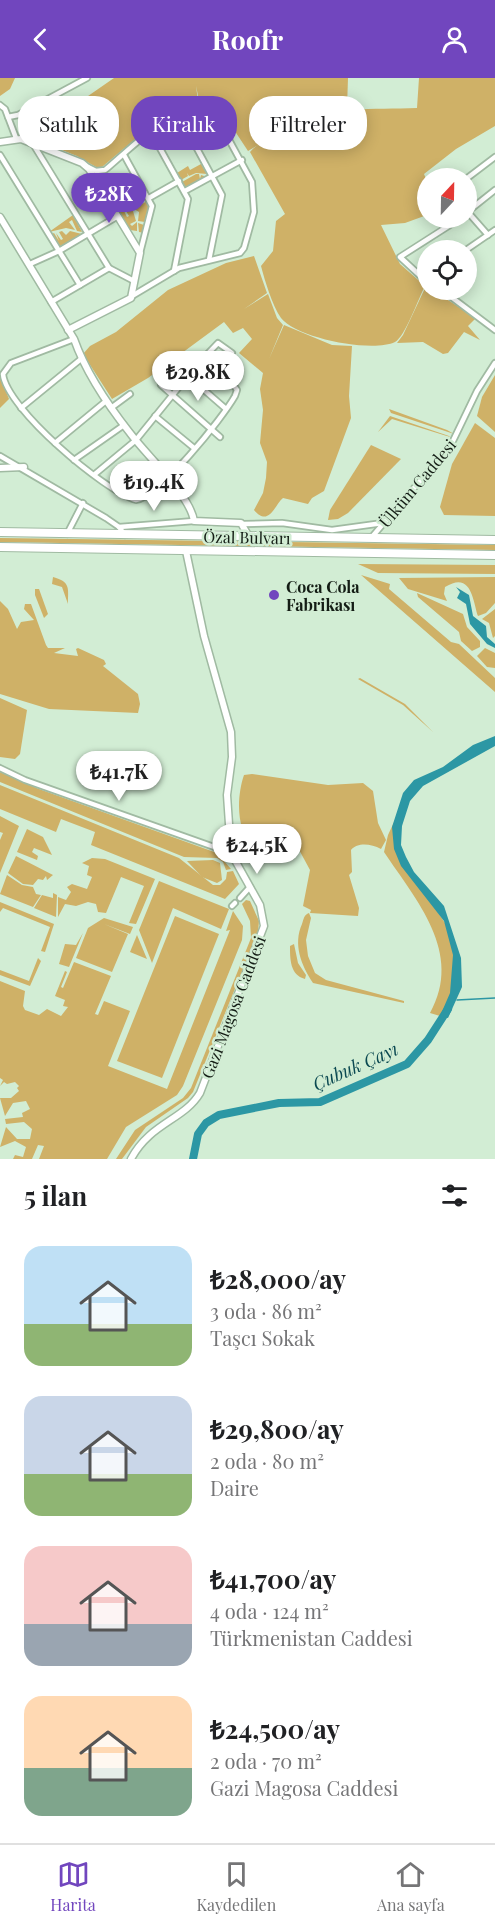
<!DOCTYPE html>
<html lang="tr">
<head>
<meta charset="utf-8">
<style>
  :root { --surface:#fff; --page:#f2f2f2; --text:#202124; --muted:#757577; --line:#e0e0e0; --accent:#7146be }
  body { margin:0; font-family:"Playfair Display",serif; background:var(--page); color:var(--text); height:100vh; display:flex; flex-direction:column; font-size:22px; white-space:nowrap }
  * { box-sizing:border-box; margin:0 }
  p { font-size:20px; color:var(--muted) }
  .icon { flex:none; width:33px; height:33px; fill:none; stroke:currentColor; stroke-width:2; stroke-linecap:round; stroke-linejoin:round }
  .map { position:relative; height:1081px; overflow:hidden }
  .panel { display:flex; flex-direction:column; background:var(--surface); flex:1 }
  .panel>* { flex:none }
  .guide { position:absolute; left:18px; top:18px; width:459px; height:54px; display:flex; gap:12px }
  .needle { width:39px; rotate:22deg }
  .buttons { position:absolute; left:417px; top:90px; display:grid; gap:12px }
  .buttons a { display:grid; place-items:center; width:60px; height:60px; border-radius:50%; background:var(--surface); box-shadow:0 3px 15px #0003; font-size:30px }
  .price { position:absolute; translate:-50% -51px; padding:0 14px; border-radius:21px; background:#fff; color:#222; font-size:20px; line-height:39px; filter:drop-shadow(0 2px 3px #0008) }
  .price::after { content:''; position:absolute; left:50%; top:36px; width:18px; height:14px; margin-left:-9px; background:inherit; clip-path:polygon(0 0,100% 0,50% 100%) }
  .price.selected { background:var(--accent); color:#fff }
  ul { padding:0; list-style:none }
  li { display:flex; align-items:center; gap:18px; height:150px; padding:0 24px }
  li span { display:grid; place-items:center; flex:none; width:168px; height:120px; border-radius:18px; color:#555 }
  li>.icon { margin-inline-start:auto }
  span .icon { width:72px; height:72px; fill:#fffc; stroke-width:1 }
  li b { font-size:26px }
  h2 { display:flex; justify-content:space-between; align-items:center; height:72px; padding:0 24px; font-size:26px }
  .chip { padding:0 21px; border-radius:24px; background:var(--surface); box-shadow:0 3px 15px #0003; font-size:21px; line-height:54px }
  .chip.selected { background:var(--accent); color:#fff }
  header { display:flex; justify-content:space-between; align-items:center; height:78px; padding:0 24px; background:var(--accent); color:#fff; font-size:27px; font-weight:700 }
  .tab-bar { display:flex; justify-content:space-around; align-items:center; height:84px; border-top:2px solid var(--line); background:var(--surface); font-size:16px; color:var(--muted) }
  .tab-bar a { display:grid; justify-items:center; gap:3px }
  .tab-bar .selected { color:var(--accent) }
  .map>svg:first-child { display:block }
</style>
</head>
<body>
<header><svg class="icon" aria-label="back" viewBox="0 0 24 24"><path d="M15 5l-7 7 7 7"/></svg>Roofr<svg class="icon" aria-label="person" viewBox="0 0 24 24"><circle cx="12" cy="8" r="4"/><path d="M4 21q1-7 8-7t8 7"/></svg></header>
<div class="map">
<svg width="495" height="1081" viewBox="0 0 495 1081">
  <rect width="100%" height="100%" fill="#d2edd4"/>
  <g fill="#cfb167">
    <polygon points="0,0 15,0 10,11 0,18"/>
    <polygon points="114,0 348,0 347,30 288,49 248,73 221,32 199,22 196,8 198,23 146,52 102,89 96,89 77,78 29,59"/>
    <path d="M 419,0 L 495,0 L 495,48 L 456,71 L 424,96 L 427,103 L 427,137 L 405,145 L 381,147 L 400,186 L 425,208 C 419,219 405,259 395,264 C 372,275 296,260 281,240 C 272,227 265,203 261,188 L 273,173 L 276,143 L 285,136 L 250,74 C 269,53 324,34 352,32 C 373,30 395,31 417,30 Z"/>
    <polygon points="201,86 207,96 196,95 189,98 187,95 188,98 181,102 177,95 188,88 190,92"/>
    <polygon points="196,96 199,96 200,101 201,97 207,99 185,109 182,104"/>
    <polygon points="147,123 149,134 144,155 139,154 138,145 144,147 145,144 138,143 139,134 134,131"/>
    <polygon points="119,133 124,133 127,139 129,138 126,133 133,133 136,143 130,146 132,148 137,144 137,153 130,152"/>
    <polygon points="73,137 82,154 77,153 72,142 69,144 75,152 66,150 49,154"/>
    <polygon points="62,153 66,157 70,153 82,156 60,169 52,156 54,155 59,163 56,155 61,162 63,161 59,154"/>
    <path d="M 254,178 L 267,215 L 244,231 L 268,216 L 277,240 L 283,247 L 269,281 L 284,247 L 332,267 L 352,268 L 349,318 L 351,340 L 324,413 L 312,420 L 308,426 L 283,420 C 275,426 269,450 254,432 L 263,415 L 266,400 L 267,384 L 260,365 L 263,332 L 260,311 L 263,295 L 239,275 L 252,261 L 243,250 L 233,255 L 224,244 L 148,300 L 112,321 L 83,276 L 90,268 L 116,254 L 168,212 L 226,185 Z"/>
    <polygon points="426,208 476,240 468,248 480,262 464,254 448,275 443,276 423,264 397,265 403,257"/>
    <polygon points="495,297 495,354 477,338 482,319"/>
    <polygon points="0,298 9,321 0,330"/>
    <polygon points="389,331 447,352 454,356 391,335"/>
    <polygon points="390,338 449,358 450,359 392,341 378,354"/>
    <polygon points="475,345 495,360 495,438 444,437 440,429 452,386"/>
    <polygon points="371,367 401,381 348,435 338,441 328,442 330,432"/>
    <polygon points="0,460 495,467 495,472 0,464"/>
    <polygon points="358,486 495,487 495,496 378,495"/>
    <polygon points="361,497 390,506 389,511 451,564 459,566 495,600 495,614"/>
    <path d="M 53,499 C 71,504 68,510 68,526 L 62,509 L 52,506 Z"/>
    <path d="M 495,499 L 495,525 L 486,535 L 478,538 C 473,524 472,492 445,509 L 444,516 L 447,523 L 408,511 L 399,500 Z"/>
    <polygon points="35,511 39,511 48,536 44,540 35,517"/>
    <polygon points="417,515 463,536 467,549 480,563 480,569 472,573 461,563 459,554 418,519"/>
    <polygon points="0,523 8,531 17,551 21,544 34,542 24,531 25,526 31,526 46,567 48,570 65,570 54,575 78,578 76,571 78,570 104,582 106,586 103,588 138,616 140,626 138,635 49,631 0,616"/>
    <polygon points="495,531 495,558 493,560 489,545 482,541"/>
    <polygon points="485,570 495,575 495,590 487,589 477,578"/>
    <polygon points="360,600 405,626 433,654 403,627 358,601"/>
    <polygon points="0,620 27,632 20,676 15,681 0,679"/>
    <polygon points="0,694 39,711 217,775 231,791 226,792 223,784 217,780 184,779 0,704"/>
    <path d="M 252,696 L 328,707 L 363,705 L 373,713 L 378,745 L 386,762 L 381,771 C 371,766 358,764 351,772 L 352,794 L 349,797 L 359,830 L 358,838 L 310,835 L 311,832 L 303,828 L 310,792 L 297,768 L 254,767 C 235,754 237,717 244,697 Z"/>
    <polygon points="0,707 179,780 213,807 220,807 226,801 227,794 233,793 239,806 225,821 91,767 95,754 61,741 56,754 0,731"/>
    <polygon points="0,738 19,748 0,795 0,762 3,755 0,754"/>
    <path d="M 395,742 L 396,771 L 447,848 L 456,888 L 452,917 L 440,938 L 430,935 C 464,875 416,822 384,774 L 388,757 Z"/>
    <polygon points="27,751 43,759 52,777 34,770 32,774 38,778 37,782 17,774"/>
    <polygon points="16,778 53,797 47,802 46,798 43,802 38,801 33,807 23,806 8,795"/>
    <polygon points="92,780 105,781 155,801 136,846 129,845 144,808 121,799 106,835 98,834 96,826 88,824 76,828 65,826 58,839 58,819 66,822 71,814 67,809 72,806 87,811 92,799 87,797 89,788 82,785"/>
    <polygon points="213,782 220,785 222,802 217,805 202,799 187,783"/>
    <polygon points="7,797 22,807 33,809 36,816 41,817 33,829 0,816"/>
    <polygon points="159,803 229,831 221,851 173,830 152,885 139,852"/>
    <polygon points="53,815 57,817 56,839 34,830 42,817 53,820"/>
    <polygon points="246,822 250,823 259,843 258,854 193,1014 188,1020 146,1049 122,1081 116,1081 135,1052 183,1020 191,1010 251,860 250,843 242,826"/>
    <polygon points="0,824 54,846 45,874 41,873 50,849 3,830 0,834"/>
    <polygon points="233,833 243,848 242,862 183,1008 177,1017 126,1049 107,1081 39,1081 44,1068 38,1067 32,1081 13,1081 15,1077 23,1079 26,1069 15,1063 0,1069 6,1049 17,1061 30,1061 32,1051 24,1044 6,1046 5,1041 23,1039 22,1035 30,1031 26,1023 13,1025 5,1038 0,1020 11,1020 19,1013 17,1010 19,1008 15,1004 7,1006 4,1004 0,1008 3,1002 0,1000 0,903 25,913 23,928 25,932 39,937 47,931 61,938 68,929 63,928 65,922 55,918 65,893 67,894 61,909 63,910 74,884 111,898 95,936 98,937 104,923 130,933 108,988 167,1011 230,852 226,853"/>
    <path d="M 309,835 L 311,840 L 306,862 L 308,878 L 315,895 L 326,902 L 404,923 L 404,925 L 313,905 C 301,887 293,866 302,846 C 304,840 304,837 309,835 Z"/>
    <polygon points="175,838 219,856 162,1000 117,983"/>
    <polygon points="104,840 133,849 130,856 104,846 128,856 112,894 76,880 88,850"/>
    <polygon points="83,855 69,889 59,886 65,866 76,867"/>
    <polygon points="137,857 147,881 130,874"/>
    <path d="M 294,866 L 298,885 L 306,897 L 305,901 C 290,897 290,881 290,868 Z"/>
    <polygon points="38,880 41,883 30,908 0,897 0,892 29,903"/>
  </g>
  <g fill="#2c97a4">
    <polygon points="456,509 469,517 473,538 486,548 487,559 495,566 495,570 487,566 470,546 466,526 457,520 460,514"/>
    <polygon points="495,658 495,668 423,708 410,723 402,748 401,767 406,779 414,794 444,828 461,880 462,909 448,940 440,938 450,915 453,877 444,843 401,788 394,771 392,749 403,715 414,702 443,689 473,667"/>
  </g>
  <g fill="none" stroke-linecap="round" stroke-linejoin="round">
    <polyline stroke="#2c97a4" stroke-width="1.5" points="457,922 495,920"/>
    <polyline stroke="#2c97a4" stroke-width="8" points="193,1081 198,1056 206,1045 219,1037 279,1025 320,1024 407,986 428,962 448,931"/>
    <g stroke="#a0baa2" stroke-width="8">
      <g id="street">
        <polyline points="0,27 5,31 8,39 18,37 87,0"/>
        <polyline points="8,39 16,60"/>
        <polyline points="151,54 188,121 174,193"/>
        <polyline points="33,66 109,190 134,203"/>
        <polyline points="0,77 80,207"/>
        <polyline points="124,77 152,128 140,175"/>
        <path d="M 88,89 L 96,93 L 105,92 C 120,80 163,37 180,39 L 222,117 L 209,182"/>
        <polyline points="466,101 495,79"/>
        <polyline points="185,113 242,82"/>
        <polyline points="149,120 179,103"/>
        <polyline points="466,132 488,157"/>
        <polyline points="466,135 495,112"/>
        <polyline points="466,172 495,152"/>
        <polyline points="30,186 59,173 118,138"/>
        <polyline points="428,205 400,179 461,140"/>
        <polyline points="442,212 495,252"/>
        <polyline points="132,218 179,190 240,175 244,170 254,134 252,104 215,36 210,36 186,49"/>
        <polyline points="51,224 109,190"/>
        <path d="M 74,261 L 11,285 L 3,296 C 6,330 104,413 136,422 C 159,419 222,341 235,318 L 237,312 L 228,299 L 204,281"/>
        <polyline points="188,298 226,331"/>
        <polyline points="161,307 220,359"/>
        <polyline points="21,330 81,281"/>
        <polyline points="111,330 130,316"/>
        <polyline points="155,338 194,370"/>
        <polyline points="55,365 106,323"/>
        <polyline points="0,378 106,440 119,449 125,457"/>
        <polyline points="74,382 124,347"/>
        <polyline points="95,396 136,362 196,288 218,265 232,275"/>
        <polyline points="243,446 282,445 332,452 383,445"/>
        <polyline points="119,449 194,443"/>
        <polyline points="67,456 83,425"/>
        <polyline points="371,460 451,367 477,313 495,285"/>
        <polyline points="0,690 25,702 231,775"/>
        <polyline points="240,820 250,809"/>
        <polyline points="232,828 235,825"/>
      </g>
    </g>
    <g stroke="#a0baa2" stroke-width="9">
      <g id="secondary">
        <polyline points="0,64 21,61 82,85 89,91 140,175 131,220 68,252"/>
        <path d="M 0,139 L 74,261 C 86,295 107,326 130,355 C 147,378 190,417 194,443 L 241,445 L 249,459"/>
        <polyline points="0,390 24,389"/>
        <path d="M 131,1081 C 150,1045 184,1042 200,1015 L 264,848 L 260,827 L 231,775 L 227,717 L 232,679 L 231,654 L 204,558 L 186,473"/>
      </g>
    </g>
    <g stroke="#a0baa2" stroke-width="10">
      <g id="highway">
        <polyline points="0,454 495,462"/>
        <polyline points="0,469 495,477"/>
      </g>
    </g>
    <use href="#street" stroke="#fff" stroke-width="4.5"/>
    <use href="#secondary" stroke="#fff" stroke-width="6"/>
    <use href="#highway" stroke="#fff" stroke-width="8"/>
  </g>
  <circle fill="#7146be" stroke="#d2edd4" stroke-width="2" cx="274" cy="517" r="6"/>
  <g text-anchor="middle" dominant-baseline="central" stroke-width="5" stroke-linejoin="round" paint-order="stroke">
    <g font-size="16" fill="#141d15" stroke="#d2edd4">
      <text transform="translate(417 405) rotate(-50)">Ülküm Caddesi</text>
      <text transform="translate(247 459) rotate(1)">Özal Bulvarı</text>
      <text transform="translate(233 929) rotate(-69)">Gazi Magosa Caddesi</text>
    </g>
    <g font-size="16" font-weight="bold" fill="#141d15" stroke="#d2edd4" text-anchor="start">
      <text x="286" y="508">Coca Cola<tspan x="286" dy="18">Fabrikası</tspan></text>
    </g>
    <g font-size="18" font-style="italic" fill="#0b4951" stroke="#d2edd4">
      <text transform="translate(355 988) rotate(-24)">Çubuk Çayı</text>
    </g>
  </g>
</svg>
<div class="buttons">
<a><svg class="needle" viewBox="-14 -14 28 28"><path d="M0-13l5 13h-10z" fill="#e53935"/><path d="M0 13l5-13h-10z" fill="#757577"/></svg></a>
<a><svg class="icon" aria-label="locate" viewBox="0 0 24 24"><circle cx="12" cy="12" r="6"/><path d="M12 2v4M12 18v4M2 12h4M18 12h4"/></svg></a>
</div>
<b class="price selected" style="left:109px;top:146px">₺28K</b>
<b class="price" style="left:198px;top:324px">₺29.8K</b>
<b class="price" style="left:154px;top:434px">₺19.4K</b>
<b class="price" style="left:119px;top:724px">₺41.7K</b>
<b class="price" style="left:257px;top:797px">₺24.5K</b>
<div class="guide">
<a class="chip">Satılık</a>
<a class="chip selected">Kiralık</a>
<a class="chip">Filtreler</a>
</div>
</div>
<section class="panel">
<h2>5 ilan<svg class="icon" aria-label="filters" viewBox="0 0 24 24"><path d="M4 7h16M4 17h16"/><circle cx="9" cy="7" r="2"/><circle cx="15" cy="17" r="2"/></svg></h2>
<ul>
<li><span style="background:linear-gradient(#bfe0f5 65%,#8fb573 0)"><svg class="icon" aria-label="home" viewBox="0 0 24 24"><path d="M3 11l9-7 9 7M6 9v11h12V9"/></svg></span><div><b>₺28,000/ay</b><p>3 oda · 86 m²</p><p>Taşcı Sokak</p></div></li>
<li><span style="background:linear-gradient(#c9d6e8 65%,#8fb573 0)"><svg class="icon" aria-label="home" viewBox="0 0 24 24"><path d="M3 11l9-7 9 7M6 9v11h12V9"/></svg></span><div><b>₺29,800/ay</b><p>2 oda · 80 m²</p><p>Daire</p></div></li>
<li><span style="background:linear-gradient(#f6c9c9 65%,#9aa5b1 0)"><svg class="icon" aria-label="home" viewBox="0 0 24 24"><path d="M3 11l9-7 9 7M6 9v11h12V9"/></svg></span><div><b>₺41,700/ay</b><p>4 oda · 124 m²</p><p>Türkmenistan Caddesi</p></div></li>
<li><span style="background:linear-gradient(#ffd9b3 60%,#7fa58c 0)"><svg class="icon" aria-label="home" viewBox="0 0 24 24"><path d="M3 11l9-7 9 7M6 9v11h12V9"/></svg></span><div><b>₺24,500/ay</b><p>2 oda · 70 m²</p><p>Gazi Magosa Caddesi</p></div></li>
</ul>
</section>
<nav class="tab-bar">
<a class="selected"><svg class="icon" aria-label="map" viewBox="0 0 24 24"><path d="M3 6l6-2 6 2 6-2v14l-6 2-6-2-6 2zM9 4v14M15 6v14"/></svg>Harita</a>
<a><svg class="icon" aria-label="saved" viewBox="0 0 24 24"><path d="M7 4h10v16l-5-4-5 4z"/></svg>Kaydedilen</a>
<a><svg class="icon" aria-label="home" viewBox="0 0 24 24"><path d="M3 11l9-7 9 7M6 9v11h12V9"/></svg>Ana sayfa</a>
</nav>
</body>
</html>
